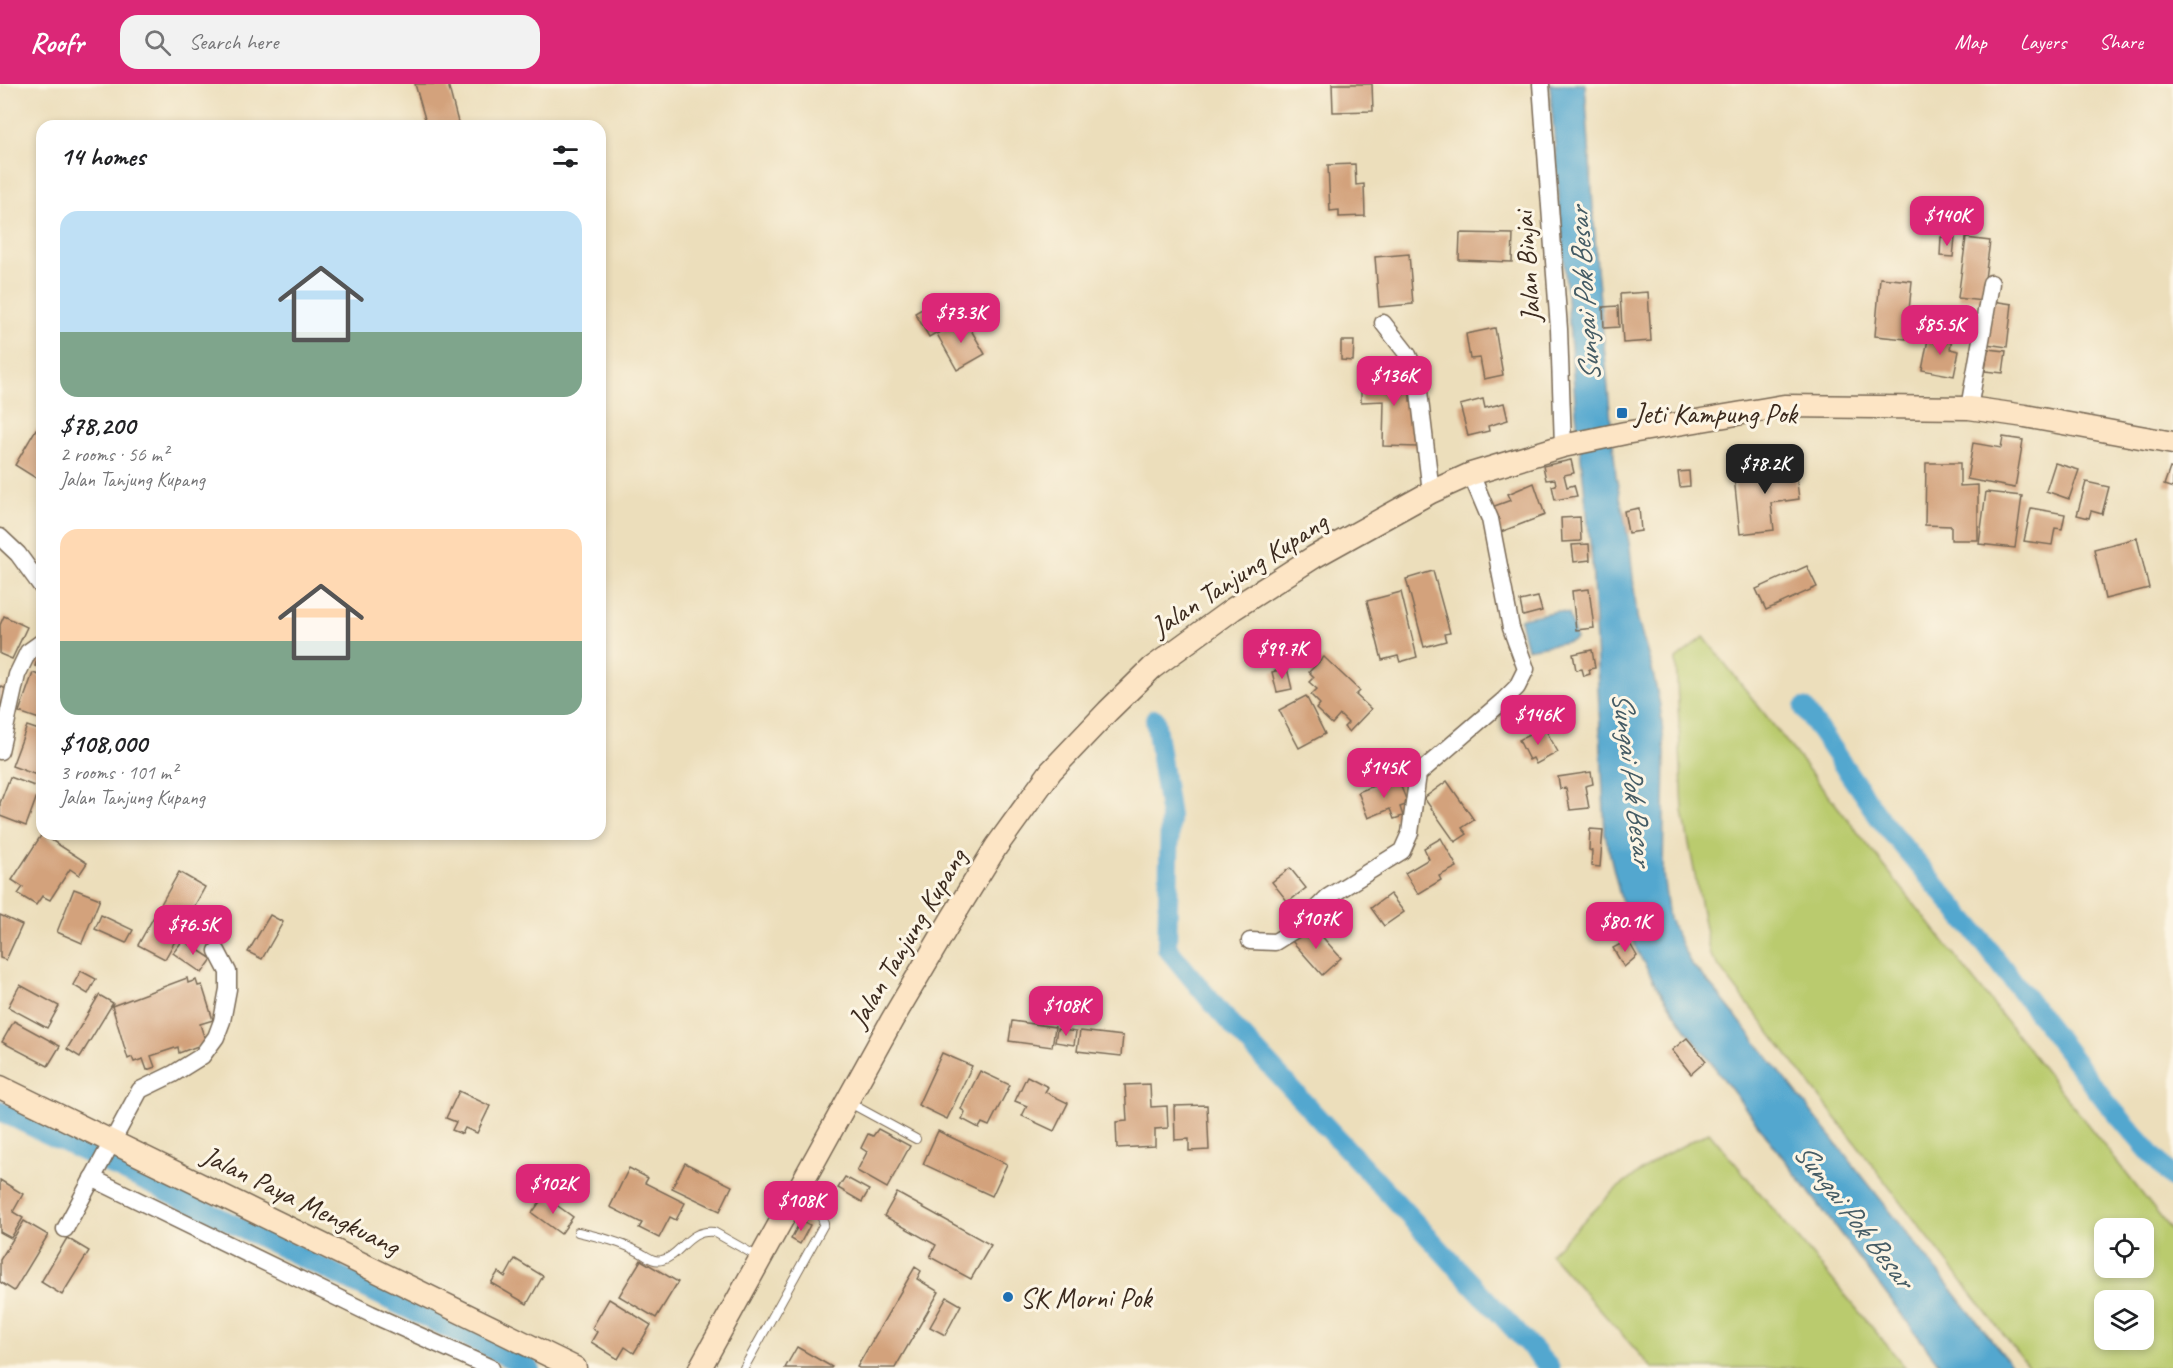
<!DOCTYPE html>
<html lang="en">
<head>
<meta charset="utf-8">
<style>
  :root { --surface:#fff; --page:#f2f2f2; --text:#202124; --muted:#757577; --accent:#db2777 }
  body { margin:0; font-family:Caveat,sans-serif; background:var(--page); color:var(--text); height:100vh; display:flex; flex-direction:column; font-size:22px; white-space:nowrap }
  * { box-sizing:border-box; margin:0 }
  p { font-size:20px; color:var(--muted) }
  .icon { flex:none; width:33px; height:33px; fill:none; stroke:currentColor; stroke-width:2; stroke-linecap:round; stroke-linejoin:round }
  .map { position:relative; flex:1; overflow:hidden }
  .drawer { position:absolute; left:36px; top:36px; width:570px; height:720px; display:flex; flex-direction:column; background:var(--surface); border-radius:18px; box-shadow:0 3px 9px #0003 }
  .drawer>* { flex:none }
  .controls { position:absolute; left:2094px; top:1134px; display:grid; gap:12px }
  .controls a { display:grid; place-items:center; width:60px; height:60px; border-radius:12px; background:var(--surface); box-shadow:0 3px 9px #0003; font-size:30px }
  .price { position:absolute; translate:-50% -51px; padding:0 14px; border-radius:12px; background:var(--accent); color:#fff; font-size:20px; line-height:39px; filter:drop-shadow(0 2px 3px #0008) }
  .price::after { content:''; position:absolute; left:50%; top:36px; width:18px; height:14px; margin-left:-9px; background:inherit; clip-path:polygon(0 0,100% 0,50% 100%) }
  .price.on { background:#222; color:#fff }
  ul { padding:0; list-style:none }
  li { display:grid; align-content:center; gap:12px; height:318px; padding:0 24px }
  li span { display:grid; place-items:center; height:186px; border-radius:18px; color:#555 }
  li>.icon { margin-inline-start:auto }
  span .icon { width:108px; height:108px; fill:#fffc; stroke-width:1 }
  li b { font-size:26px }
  h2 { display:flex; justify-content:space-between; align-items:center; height:72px; padding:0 24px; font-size:26px }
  header { display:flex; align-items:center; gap:36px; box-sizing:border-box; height:84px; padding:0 30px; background:var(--accent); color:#fff }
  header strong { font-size:28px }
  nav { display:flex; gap:33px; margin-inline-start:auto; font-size:21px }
  .search { width:420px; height:54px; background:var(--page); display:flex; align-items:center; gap:15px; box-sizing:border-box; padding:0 21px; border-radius:18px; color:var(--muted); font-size:22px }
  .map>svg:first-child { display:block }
</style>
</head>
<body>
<header>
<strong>Roofr</strong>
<div class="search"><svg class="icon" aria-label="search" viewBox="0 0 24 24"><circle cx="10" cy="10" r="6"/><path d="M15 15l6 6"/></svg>Search here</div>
<nav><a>Map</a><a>Layers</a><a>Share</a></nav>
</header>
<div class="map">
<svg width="2173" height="1284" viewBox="0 0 2173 1284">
  <rect width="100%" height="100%" fill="#fcf5e5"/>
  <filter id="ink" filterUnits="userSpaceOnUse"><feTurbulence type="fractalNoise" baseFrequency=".0167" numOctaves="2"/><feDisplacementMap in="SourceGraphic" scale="12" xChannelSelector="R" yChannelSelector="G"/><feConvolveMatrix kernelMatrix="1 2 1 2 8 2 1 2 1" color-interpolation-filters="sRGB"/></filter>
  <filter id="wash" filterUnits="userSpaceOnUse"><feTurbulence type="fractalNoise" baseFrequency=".008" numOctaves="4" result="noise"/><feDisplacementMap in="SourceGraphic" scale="24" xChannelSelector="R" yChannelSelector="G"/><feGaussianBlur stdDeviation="1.35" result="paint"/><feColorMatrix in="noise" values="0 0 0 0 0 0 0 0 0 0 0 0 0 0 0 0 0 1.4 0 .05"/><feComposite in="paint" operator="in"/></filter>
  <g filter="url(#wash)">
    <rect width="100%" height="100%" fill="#ecdebb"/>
    <g fill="#bacb6e" stroke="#7a7a46" stroke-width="1.5" fill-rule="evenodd">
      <path d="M 1704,553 L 2173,1149 L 2173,1284 L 2029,1284 L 1710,871 L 1683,728 L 1676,575 ZM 2104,1144 L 2144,1144 L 2144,1184 L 2104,1184 ZM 2104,1216 L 2144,1216 L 2144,1256 L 2104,1256 Z"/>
      <polygon points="1709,1048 1906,1284 1652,1284 1550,1170 1616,1105 1663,1072"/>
    </g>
    <g fill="#53a7cf" stroke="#476876" stroke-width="1.5">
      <polygon points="1550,0 1585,0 1597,184 1616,392 1630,464 1637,533 1652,585 1660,621 1665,669 1663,790 1669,835 1690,878 1719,911 2014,1284 1942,1284 1685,944 1656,901 1636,865 1619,808 1605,750 1592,476 1576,328"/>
      <polygon points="1558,527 1569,530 1576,554 1572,557 1527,565 1520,536 1522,534"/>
    </g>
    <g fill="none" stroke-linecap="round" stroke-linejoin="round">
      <g stroke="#53a7cf" stroke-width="20">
        <polyline points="1804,624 1880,735 1977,850 2107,1019 2173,1095"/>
        <polyline points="1155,635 1170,733 1167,864 1220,928 1550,1284"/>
        <polyline points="0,1027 530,1284"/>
      </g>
    </g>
    <g id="blocks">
      <g fill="#d3a27b">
        <polygon points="415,0 448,0 459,42 427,42"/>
        <polygon points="1332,0 1372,0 1373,27 1333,28"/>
        <polygon points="1355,80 1356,101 1364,100 1365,132 1339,133 1339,126 1330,127 1328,81"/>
        <polygon points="1460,149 1513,150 1512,178 1459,176"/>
        <polygon points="1941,153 1955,154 1953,173 1940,172"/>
        <polygon points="1966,154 1990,157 1982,217 1958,214"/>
        <polygon points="1409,170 1413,220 1379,223 1375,173"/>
        <polygon points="1880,194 1912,197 1906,255 1875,252"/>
        <polygon points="1648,208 1651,257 1623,259 1620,210"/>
        <polygon points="946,211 960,235 929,253 915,229"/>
        <polygon points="1992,217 2012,220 2007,263 1987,260"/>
        <polygon points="1618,222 1619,243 1604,244 1603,223"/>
        <polygon points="1958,233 1980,234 1979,251 1957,250"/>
        <polygon points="964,234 985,270 957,286 937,250"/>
        <polygon points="1495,244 1503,291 1484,295 1480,274 1470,275 1466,250"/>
        <polygon points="1929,250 1952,254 1950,265 1959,267 1954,292 1922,286"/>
        <polygon points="1341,257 1354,257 1353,277 1341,276"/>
        <polygon points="1988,265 2006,267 2003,289 1985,287"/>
        <polygon points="1361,290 1410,290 1410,317 1420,317 1418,363 1383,362 1384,317 1361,318"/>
        <polygon points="1483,315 1485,324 1504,319 1508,336 1488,342 1489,347 1468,352 1460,321"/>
        <polygon points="36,345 42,349 42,398 15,381"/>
        <polygon points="2003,353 2023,356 2015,404 1967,395 1973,359 2001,364"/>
        <polygon points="1794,373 1799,415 1771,419 1774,446 1740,450 1734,393 1768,389 1766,377"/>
        <polygon points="1571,376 1574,389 1564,391 1567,403 1574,401 1577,412 1555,416 1552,402 1556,401 1555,395 1546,396 1543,382"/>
        <polygon points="1926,379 1960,379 1960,402 1978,401 1978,456 1951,456 1951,442 1925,441"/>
        <polygon points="2055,379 2079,386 2069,415 2046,407"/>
        <polygon points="2170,384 2173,385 2173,404 2164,401"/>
        <polygon points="1689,387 1690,402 1680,403 1678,388"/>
        <polygon points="2086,398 2109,403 2102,430 2091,427 2089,434 2077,431"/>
        <polygon points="1534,399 1545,431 1498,449 1489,424 1511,416 1508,410"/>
        <polygon points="1986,408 2022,412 2015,464 1979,460"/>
        <polygon points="1639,424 1641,447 1628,449 1624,427"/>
        <polygon points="2031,424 2065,430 2062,445 2055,444 2052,461 2024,457"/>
        <polygon points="1580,433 1581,457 1562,458 1561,434"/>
        <polygon points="2137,454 2149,504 2105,515 2094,465"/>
        <polygon points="1589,460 1590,476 1574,478 1572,461"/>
        <polygon points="1807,482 1817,503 1766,526 1756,505"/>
        <polygon points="1433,487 1450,549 1444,550 1446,557 1424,563 1406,495"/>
        <polygon points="1589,505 1594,544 1576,546 1572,507"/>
        <polygon points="1401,508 1417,573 1400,578 1398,572 1382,576 1367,517"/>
        <polygon points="1538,513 1542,527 1523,532 1520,517"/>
        <polygon points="4,532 27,543 12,575 0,570 0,541"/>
        <polygon points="42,562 42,584 35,582"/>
        <polygon points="1592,566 1595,584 1589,585 1590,590 1584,592 1582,585 1576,586 1573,570"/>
        <polygon points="1324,573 1360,607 1356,611 1371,625 1349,648 1344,643 1348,639 1340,631 1332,640 1316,625 1320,620 1311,611 1317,605 1309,598 1314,593 1309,588"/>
        <polygon points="1287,584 1292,605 1277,608 1272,588"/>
        <polygon points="33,589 42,592 42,636 19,628"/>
        <polygon points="0,602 8,606 0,626"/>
        <polygon points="1306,612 1325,650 1299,664 1279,626"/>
        <polygon points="27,642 42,647 42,693 12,682"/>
        <polygon points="1544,643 1558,668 1536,680 1533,674 1529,676 1519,656"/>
        <polygon points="1591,688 1593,700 1585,702 1589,724 1570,726 1566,704 1560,705 1558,693"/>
        <polygon points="10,693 40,704 26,742 0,732 0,719"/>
        <polygon points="1397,693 1408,720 1400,723 1403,732 1394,735 1390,725 1368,734 1358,708"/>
        <polygon points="1447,697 1474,736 1462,744 1467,750 1455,758 1424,714"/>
        <polygon points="1590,745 1603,746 1600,783 1591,782 1592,767 1589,766"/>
        <polygon points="42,750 87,779 79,791 70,785 50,816 42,812 36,821 18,810 23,803 12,796"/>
        <polygon points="1441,754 1457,783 1439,792 1441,796 1418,810 1405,789 1429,775 1424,764"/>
        <polygon points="1290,784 1306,804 1288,818 1272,798"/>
        <polygon points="179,788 205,803 165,875 138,861"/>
        <polygon points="74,805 100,815 82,859 57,848"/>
        <polygon points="1390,810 1404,828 1384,842 1371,824"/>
        <polygon points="1620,819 1624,832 1612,835 1609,822"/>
        <polygon points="0,831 22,841 6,876 0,874"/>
        <polygon points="101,831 133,846 126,859 95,845"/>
        <polygon points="270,831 283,838 262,875 248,868"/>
        <polygon points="1311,840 1341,874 1322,891 1292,857"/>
        <polygon points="183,856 212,875 202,889 173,869"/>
        <polygon points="1628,856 1637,872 1624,883 1613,864"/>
        <polygon points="81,887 96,895 88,910 73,901"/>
        <polygon points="187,894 188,899 196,896 198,902 202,901 213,936 200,940 206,959 179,969 178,963 151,972 155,983 147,986 143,975 134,978 132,973 128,975 112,922"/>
        <polygon points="20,901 59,922 47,944 8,923"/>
        <polygon points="99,911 113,919 80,973 67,965"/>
        <polygon points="14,937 60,962 48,982 2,958"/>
        <polygon points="1012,937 1055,943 1052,963 1009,957"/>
        <polygon points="1057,945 1076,948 1074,961 1055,958"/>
        <polygon points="1080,947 1123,952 1121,972 1077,967"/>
        <polygon points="1687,954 1706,977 1691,990 1672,966"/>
        <polygon points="942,969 972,982 947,1035 918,1021"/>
        <polygon points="980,987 1010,1001 989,1042 982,1039 979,1044 962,1035 965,1028 961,1025"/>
        <polygon points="1027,992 1048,1003 1045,1008 1068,1019 1054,1047 1022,1032 1027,1022 1015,1017"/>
        <polygon points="1150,1000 1151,1023 1167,1022 1168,1044 1155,1045 1155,1062 1117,1064 1116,1038 1127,1037 1125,1001"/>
        <polygon points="459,1007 490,1022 477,1049 465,1044 462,1050 452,1046 456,1038 446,1034"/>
        <polygon points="1207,1021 1209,1066 1189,1067 1189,1055 1175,1056 1174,1022"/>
        <polygon points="878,1045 910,1062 887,1104 857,1087 867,1068 861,1064 868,1050 873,1052"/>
        <polygon points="938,1047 1007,1080 992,1112 923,1080"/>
        <polygon points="685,1079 732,1102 720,1127 672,1104"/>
        <polygon points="629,1084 648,1094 645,1099 685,1119 676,1136 670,1133 659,1154 639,1144 642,1139 610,1123"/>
        <polygon points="845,1093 869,1106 862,1118 838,1104"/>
        <polygon points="0,1096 23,1110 13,1128 23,1134 11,1154 0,1148"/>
        <polygon points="897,1109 991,1161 971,1195 930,1173 936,1161 884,1132"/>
        <polygon points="544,1112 573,1133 561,1150 532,1129"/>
        <polygon points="801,1136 810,1141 800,1160 791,1155"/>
        <polygon points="24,1137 48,1151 14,1207 0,1198 0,1176"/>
        <polygon points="67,1154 89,1167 62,1211 41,1198"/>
        <polygon points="515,1175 543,1192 527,1220 491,1199 498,1188 505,1193"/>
        <polygon points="641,1176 678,1198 656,1234 619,1212"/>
        <polygon points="915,1183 921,1187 917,1195 939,1208 895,1284 859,1284 857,1283"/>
        <polygon points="947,1213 961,1221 945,1251 930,1243"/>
        <polygon points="609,1215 651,1241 634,1269 625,1263 618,1275 591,1258 597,1248 592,1244"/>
        <polygon points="797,1263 832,1283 831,1284 785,1284"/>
      </g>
    </g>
  </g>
  <g filter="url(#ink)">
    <use href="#blocks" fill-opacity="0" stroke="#796955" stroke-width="1.5"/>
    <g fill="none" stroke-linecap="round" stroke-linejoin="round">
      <g stroke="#796955" stroke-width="10">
        <g id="lane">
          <polyline points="848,1018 916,1055"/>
          <path d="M 578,1148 C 600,1153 621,1158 641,1169 C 648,1173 654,1178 662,1176 C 681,1172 687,1145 714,1148 L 760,1174"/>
          <polyline points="744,1284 824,1140 821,1130 795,1114"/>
        </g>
      </g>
      <g stroke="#796955" stroke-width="19">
        <g id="street">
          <polyline points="1541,0 1559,245 1563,362"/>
          <polyline points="1383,239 1408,271 1417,291 1431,408"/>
          <polyline points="1969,324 1991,199"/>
          <polyline points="0,453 18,470 42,503"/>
          <polyline points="0,667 17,591 28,568 42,558"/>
          <polyline points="1250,857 1275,858 1296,845 1328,813 1402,767 1410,749 1418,690 1504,616 1517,603 1526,585 1511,544 1490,435 1471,390"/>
          <polyline points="92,1094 371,1230 491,1284"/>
          <polyline points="65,1145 140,1006 173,990 202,972 216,953 222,937 228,905 228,888 217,867"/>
        </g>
      </g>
      <g stroke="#796955" stroke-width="25">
        <g id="secondary">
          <polyline points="0,1003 575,1284"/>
          <polyline points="700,1284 892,936 951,836 996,763 1051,687 1108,627 1152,584 1233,525 1314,473 1431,408 1471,390 1563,362 1625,349 1784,322 1969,324 2025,332 2173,359"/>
        </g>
      </g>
      <use href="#lane" stroke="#fff" stroke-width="8"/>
      <use href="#street" stroke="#fff" stroke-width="16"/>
      <use href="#secondary" stroke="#fde5c5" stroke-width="22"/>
    </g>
  </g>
  <g fill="#1f6fb2" stroke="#fcf5e5" stroke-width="2">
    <rect x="1616" y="323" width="12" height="12" rx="3"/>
    <circle cx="1008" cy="1213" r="6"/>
  </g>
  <g text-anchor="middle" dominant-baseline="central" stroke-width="6" stroke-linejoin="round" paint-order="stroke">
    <g font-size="28" fill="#3b2a1e" stroke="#fcf5e5">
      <text transform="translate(1527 183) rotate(-94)">Jalan Binjai</text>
      <text transform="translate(1239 490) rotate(-33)">Jalan Tanjung Kupang</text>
      <text transform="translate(907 854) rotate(-59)">Jalan Tanjung Kupang</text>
      <text transform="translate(301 1116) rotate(26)">Jalan Paya Mengkuang</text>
    </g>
    <g font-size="28" fill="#3b2a1e" stroke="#fcf5e5" text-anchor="start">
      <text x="1634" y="329">Jeti Kampung Pok</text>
      <text x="1020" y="1213">SK Morni Pok</text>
    </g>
    <g font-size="30" font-style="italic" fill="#455c65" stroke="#fcf5e5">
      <text transform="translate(1584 211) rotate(-94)">Sungai Pok Besar</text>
      <text transform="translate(1633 694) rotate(83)">Sungai Pok Besar</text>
      <text transform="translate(1854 1131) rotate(52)">Sungai Pok Besar</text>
    </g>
  </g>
</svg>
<div class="controls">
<a><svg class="icon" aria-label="locate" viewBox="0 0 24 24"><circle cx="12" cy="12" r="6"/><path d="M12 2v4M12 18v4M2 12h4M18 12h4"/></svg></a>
<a><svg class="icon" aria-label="layers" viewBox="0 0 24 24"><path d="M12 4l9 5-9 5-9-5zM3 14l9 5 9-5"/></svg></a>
</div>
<b class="price" style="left:1947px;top:163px">$140K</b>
<b class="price" style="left:961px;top:260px">$73.3K</b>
<b class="price" style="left:1940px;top:272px">$85.5K</b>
<b class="price" style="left:1394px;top:323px">$136K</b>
<b class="price on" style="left:1765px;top:411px">$78.2K</b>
<b class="price" style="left:1282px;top:596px">$99.7K</b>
<b class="price" style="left:1538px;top:662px">$146K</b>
<b class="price" style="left:1384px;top:715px">$145K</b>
<b class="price" style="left:1316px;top:866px">$107K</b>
<b class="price" style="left:1625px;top:869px">$80.1K</b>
<b class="price" style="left:193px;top:872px">$76.5K</b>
<b class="price" style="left:1066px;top:953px">$108K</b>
<b class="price" style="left:553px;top:1131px">$102K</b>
<b class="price" style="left:801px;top:1148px">$108K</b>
<section class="drawer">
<h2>14 homes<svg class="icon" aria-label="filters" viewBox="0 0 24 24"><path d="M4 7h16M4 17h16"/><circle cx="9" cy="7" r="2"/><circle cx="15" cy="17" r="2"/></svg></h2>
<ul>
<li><span style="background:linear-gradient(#bfe0f5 65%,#7fa58c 0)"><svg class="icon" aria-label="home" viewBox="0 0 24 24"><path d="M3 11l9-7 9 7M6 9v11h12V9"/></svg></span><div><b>$78,200</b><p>2 rooms · 56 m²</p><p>Jalan Tanjung Kupang</p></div></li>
<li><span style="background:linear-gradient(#ffd9b3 60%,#7fa58c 0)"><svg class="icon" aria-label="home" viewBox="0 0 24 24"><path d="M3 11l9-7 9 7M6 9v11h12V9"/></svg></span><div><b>$108,000</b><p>3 rooms · 101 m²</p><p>Jalan Tanjung Kupang</p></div></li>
</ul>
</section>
</div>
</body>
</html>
